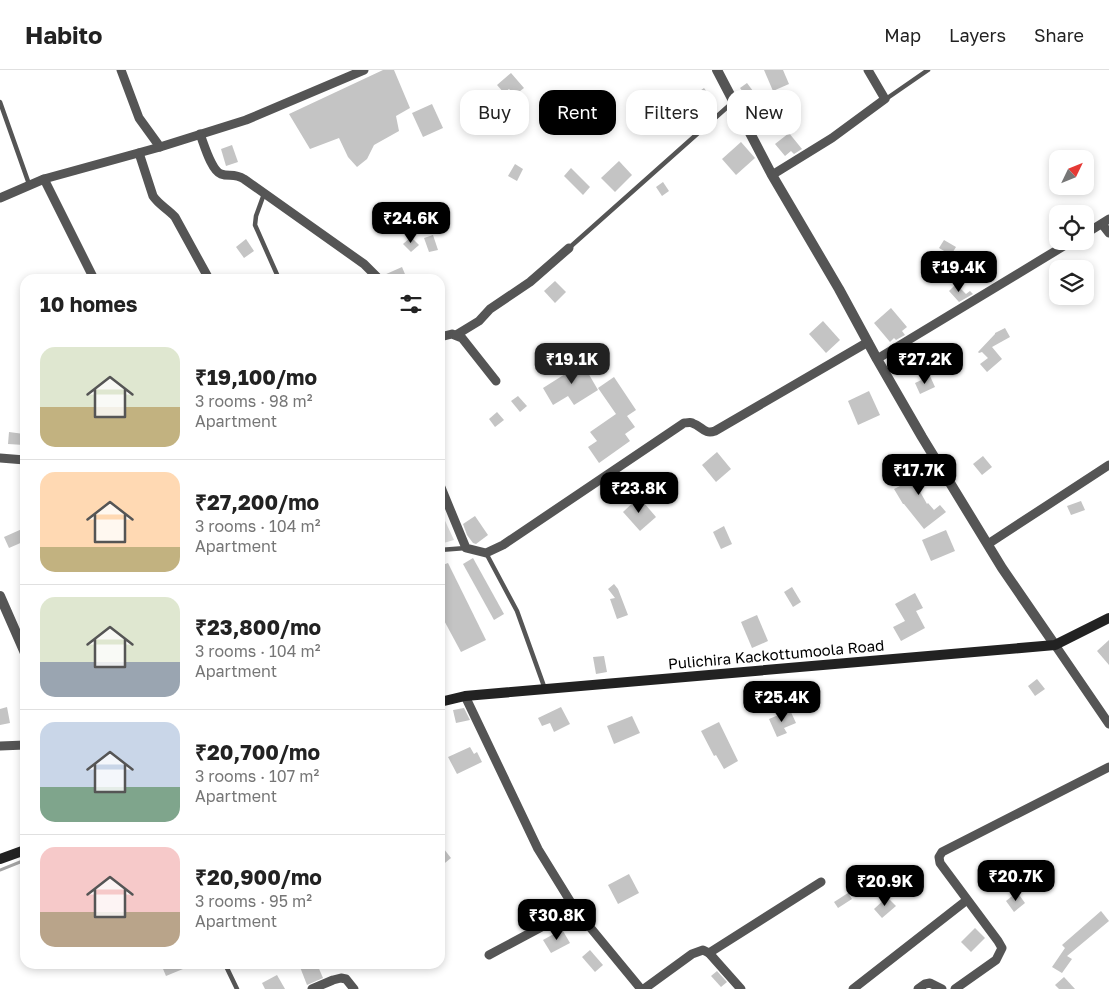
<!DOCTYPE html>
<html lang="en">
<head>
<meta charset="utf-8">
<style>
  :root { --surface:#fff; --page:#f6f6f6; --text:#222; --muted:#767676; --line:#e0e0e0; --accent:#000 }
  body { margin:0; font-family:"Golos Text",sans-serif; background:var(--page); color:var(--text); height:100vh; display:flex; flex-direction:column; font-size:19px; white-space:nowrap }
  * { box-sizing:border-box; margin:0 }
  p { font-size:16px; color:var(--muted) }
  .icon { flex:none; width:28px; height:28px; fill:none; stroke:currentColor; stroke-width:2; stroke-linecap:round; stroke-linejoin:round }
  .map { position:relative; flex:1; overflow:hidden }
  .details { position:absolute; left:20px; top:204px; width:425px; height:695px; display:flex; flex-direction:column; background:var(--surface); border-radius:15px; box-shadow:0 2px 8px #0003 }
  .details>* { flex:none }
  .hud { position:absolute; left:460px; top:20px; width:475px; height:45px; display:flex; gap:10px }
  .needle { width:32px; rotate:47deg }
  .controls { position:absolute; left:1049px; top:80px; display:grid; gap:10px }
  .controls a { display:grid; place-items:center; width:45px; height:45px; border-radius:10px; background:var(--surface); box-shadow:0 2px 8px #0003; font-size:25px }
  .price { position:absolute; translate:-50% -42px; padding:0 11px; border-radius:10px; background:var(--accent); color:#fff; font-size:16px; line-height:32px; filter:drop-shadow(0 1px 2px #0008) }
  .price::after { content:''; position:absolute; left:50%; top:30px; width:15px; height:11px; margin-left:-8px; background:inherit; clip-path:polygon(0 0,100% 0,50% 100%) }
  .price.on { background:#222; color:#fff }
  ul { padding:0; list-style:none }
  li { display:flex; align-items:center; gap:15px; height:125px; padding:0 20px }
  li+li { border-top:1px solid var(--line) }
  li span { display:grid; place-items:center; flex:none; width:140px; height:100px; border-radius:15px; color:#555 }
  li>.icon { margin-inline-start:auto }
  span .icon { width:60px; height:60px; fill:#fffc; stroke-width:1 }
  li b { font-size:21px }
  h2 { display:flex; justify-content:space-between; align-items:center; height:60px; padding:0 20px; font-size:21px }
  .chip { padding:0 18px; border-radius:15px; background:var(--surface); box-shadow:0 2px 8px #0003; font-size:18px; line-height:45px }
  .chip.on { background:var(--accent); color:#fff }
  header { display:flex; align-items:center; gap:30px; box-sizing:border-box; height:70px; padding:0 25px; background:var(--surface); border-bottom:1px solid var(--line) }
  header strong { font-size:24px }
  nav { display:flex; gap:28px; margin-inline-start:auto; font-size:18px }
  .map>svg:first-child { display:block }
</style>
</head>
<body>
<header>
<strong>Habito</strong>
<nav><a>Map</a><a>Layers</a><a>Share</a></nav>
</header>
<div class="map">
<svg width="1109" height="919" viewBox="0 0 1109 919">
  <rect width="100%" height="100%" fill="#fff"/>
  <polygon fill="#dcdcdc" points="440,440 454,470 440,474"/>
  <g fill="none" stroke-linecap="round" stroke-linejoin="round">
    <polyline stroke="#a3a3a3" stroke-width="3" points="0,800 25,790"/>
  </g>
  <g fill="#c4c4c4">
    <polygon points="383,0 394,0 410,38 396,46 399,61 374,75 367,89 357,97 348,87 339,68 310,79 289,44"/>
    <polygon points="764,0 783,0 789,14 773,21"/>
    <polygon points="511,3 524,18 515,25 509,19 504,23 497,15"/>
    <polygon points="747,13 753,21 746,26 740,18"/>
    <polygon points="704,18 716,34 699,47 686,31"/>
    <polygon points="432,34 443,58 423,67 412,43"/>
    <polygon points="789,63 802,79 794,84 791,81 785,86 775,74"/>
    <polygon points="741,72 755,88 736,105 722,89"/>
    <polygon points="232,75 238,92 226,96 221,79"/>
    <polygon points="619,91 632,105 615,122 601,108"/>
    <polygon points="515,94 523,99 517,111 508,106"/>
    <polygon points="571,98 590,117 583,125 564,106"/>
    <polygon points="663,112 669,121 662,126 656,117"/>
    <polygon points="433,165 438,180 429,182 424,168"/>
    <polygon points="411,167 419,175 411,182 403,174"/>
    <polygon points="246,169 254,181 244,188 236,177"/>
    <polygon points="944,170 956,177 951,185 939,178"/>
    <polygon points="934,186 938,193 927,200 922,193"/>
    <polygon points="402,197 407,209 385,209 384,205"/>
    <polygon points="555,211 566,222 555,233 544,221"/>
    <polygon points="956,214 966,224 970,221 973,224 959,232 949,221"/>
    <polygon points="891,238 907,257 902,261 905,265 896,270 894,268 890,272 874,253"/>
    <polygon points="823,251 840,270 826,283 809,264"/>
    <polygon points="1005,258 1010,267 992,277 1002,289 987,302 980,294 988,288 982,282 979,283 978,282 995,264 995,263"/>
    <polygon points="580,289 598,320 574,335 568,326 553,335 543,318 573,299 570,295"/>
    <polygon points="930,306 935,317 920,324 915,313"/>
    <polygon points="614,307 636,340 627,346 635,357 625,364 630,371 599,393 588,377 597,371 590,362 616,344 598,318"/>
    <polygon points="869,321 880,345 858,355 848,331"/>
    <polygon points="518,326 527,336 520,342 511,331"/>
    <polygon points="497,342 504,350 495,357 489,349"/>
    <polygon points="9,362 24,364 24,375 8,374"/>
    <polygon points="717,382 731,399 716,412 702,395"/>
    <polygon points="983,386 992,397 982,405 973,394"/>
    <polygon points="929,392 937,404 918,418 927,434 928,433 934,440 940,435 946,442 924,459 904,434 903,434 894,419 900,416 897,410 905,406 906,408"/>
    <polygon points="639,427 656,447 640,461 623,442"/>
    <polygon points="1081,431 1085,440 1071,445 1067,436"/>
    <polygon points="475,446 488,465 476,474 473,473 467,465 463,454"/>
    <polygon points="724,456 732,474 721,479 713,462"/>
    <polygon points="22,459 25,466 25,471 9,478 4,467"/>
    <polygon points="946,460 955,481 931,491 922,470"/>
    <polygon points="473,488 504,544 494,550 463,494"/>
    <polygon points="448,493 486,570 461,582 440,543 440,496"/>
    <polygon points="614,514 618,519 628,545 617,549 610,529 615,528 608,519"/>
    <polygon points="792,517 801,532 793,537 784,522"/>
    <polygon points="915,523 923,538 916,541 925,558 901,571 893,557 905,551 895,534"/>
    <polygon points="757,545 768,571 752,578 741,552"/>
    <polygon points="1109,570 1109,595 1097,581"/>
    <polygon points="604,586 607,602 596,604 593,587"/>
    <polygon points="1037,609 1045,619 1035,626 1028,616"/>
    <polygon points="7,637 10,653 0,655 0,639"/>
    <polygon points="561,637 570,654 554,662 550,653 542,656 538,648"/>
    <polygon points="464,638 470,650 456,653 453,640"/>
    <polygon points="790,640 796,653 784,658 787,663 777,667 769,649"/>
    <polygon points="632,646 640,663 614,674 607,656"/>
    <polygon points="719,652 738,691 724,699 716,685 714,686 701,661"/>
    <polygon points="470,677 474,684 477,682 482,692 457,704 448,687"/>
    <polygon points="440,774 451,788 440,797"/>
    <polygon points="629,804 639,823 618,834 608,815"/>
    <polygon points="1017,822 1025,833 1014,842 1006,831"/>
    <polygon points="848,823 852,829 838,838 834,832"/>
    <polygon points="887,827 896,836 882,848 874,839"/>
    <polygon points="546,835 554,843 543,849 538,844"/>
    <polygon points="1101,841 1109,851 1067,886 1072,889 1062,903 1052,897 1065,878 1062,875"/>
    <polygon points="975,858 985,868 971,882 961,872"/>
    <polygon points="559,861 563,861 570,873 551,883 543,870"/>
    <polygon points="590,880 603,895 595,902 582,887"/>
    <polygon points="161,894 195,894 166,906"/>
    <polygon points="307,894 317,894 323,908 307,915 300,897"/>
    <polygon points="717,901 727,912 721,917 711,906"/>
    <polygon points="277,905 285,919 265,919 262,913"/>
    <polygon points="1064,907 1075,919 1059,919 1055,915"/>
  </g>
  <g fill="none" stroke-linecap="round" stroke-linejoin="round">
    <g stroke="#555" stroke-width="4.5">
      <polyline points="886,29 928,0"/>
      <polyline points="0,32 29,114"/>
      <polyline points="264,124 256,146 255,155 279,209"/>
      <polyline points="569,178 733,32"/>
      <polyline points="440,480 466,478"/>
      <polyline points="486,483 517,541 545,619"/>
      <polyline points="225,894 237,919"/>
    </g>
    <g stroke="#555" stroke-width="9">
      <polyline points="121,0 139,48 160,77 246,50 364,0"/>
      <path d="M 200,64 C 204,74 211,100 221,104 C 229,107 234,103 244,109 L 364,194 L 379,209"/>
      <path d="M 139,83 L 153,126 C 159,135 168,139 175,147 L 209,209"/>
      <polyline points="772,105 832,68 885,29 868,0"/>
      <polyline points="44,109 94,209"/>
      <polyline points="0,128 44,109 160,77"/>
      <polyline points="1102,154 1109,163"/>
      <polyline points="1085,164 1109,149"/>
      <polyline points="456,265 479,251 490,239 530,212 569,178"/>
      <polyline points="440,267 452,264 462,268 496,311"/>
      <polyline points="877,289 1072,171"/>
      <polyline points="0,388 25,390"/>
      <path d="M 440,415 L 466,478 L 486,483 L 503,475 L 684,353 C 685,353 692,352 692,353 C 702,356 704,365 715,361 L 868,272"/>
      <polyline points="988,474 1109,395"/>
      <polyline points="1055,575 1109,654"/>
      <polyline points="465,626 538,779 575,839 641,919"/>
      <polyline points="0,676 25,675"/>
      <polyline points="709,883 821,812"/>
      <polyline points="489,885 575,839"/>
      <polyline points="312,919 333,910 341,908 346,909 354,919"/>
      <polyline points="644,919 692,884 703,880 709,883 741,919"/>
      <polyline points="853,919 967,830"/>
      <polyline points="918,919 925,914 930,913 942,919"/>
      <polyline points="955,919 996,890 1002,878 998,871 940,793 939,787 942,782 1109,697"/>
    </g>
    <g stroke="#555" stroke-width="10">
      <polyline points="717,0 772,105 839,219 877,289 922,367 1002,498 1055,575"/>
      <polyline points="0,526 25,583"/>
    </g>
    <g stroke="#222" stroke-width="10">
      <polyline points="440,632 465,626 1055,575 1109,548"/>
      <polyline points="0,789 25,780"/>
    </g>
  </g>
  <g text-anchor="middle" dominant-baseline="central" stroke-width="4" stroke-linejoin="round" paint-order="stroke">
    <g font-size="15" fill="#000" stroke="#fff">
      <text transform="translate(776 584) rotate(-5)">Pulichira Kackottumoola Road</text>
    </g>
  </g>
</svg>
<div class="controls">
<a><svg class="needle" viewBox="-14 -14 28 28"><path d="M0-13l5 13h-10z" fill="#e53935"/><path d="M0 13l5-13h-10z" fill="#767676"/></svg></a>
<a><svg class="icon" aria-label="locate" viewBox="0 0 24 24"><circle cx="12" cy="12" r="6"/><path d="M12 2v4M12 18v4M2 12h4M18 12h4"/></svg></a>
<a><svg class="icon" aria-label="layers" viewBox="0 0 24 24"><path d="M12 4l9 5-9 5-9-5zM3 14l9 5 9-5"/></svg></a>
</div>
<b class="price" style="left:411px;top:174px">₹24.6K</b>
<b class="price" style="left:959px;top:223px">₹19.4K</b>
<b class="price on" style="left:572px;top:315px">₹19.1K</b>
<b class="price" style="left:925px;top:315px">₹27.2K</b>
<b class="price" style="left:919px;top:426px">₹17.7K</b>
<b class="price" style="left:639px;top:444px">₹23.8K</b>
<b class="price" style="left:782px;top:653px">₹25.4K</b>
<b class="price" style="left:1016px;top:832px">₹20.7K</b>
<b class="price" style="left:885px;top:837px">₹20.9K</b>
<b class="price" style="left:557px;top:871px">₹30.8K</b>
<div class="hud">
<a class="chip">Buy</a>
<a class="chip on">Rent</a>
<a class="chip">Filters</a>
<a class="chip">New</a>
</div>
<section class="details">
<h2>10 homes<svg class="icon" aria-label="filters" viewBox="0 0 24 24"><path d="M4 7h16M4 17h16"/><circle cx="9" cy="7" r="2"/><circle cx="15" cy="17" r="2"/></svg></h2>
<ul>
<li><span style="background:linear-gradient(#dfe7d0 60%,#c2b280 0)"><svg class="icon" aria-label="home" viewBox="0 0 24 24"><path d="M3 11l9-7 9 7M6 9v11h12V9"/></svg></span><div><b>₹19,100/mo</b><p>3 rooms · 98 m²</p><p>Apartment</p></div></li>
<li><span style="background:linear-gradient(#ffd9b3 75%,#c2b280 0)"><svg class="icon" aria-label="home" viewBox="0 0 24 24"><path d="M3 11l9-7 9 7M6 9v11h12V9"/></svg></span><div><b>₹27,200/mo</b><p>3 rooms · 104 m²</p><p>Apartment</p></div></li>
<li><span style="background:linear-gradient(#dfe7d0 65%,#9aa5b1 0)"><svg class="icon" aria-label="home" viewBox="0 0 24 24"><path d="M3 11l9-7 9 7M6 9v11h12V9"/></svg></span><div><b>₹23,800/mo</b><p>3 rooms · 104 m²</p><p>Apartment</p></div></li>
<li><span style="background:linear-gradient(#c9d6e8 65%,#7fa58c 0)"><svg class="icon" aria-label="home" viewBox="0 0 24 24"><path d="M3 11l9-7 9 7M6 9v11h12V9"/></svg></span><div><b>₹20,700/mo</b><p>3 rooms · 107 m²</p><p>Apartment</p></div></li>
<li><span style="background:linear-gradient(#f6c9c9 65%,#b9a48a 0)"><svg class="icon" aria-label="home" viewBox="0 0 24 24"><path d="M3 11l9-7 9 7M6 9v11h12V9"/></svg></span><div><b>₹20,900/mo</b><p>3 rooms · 95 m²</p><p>Apartment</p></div></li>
</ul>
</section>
</div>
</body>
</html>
